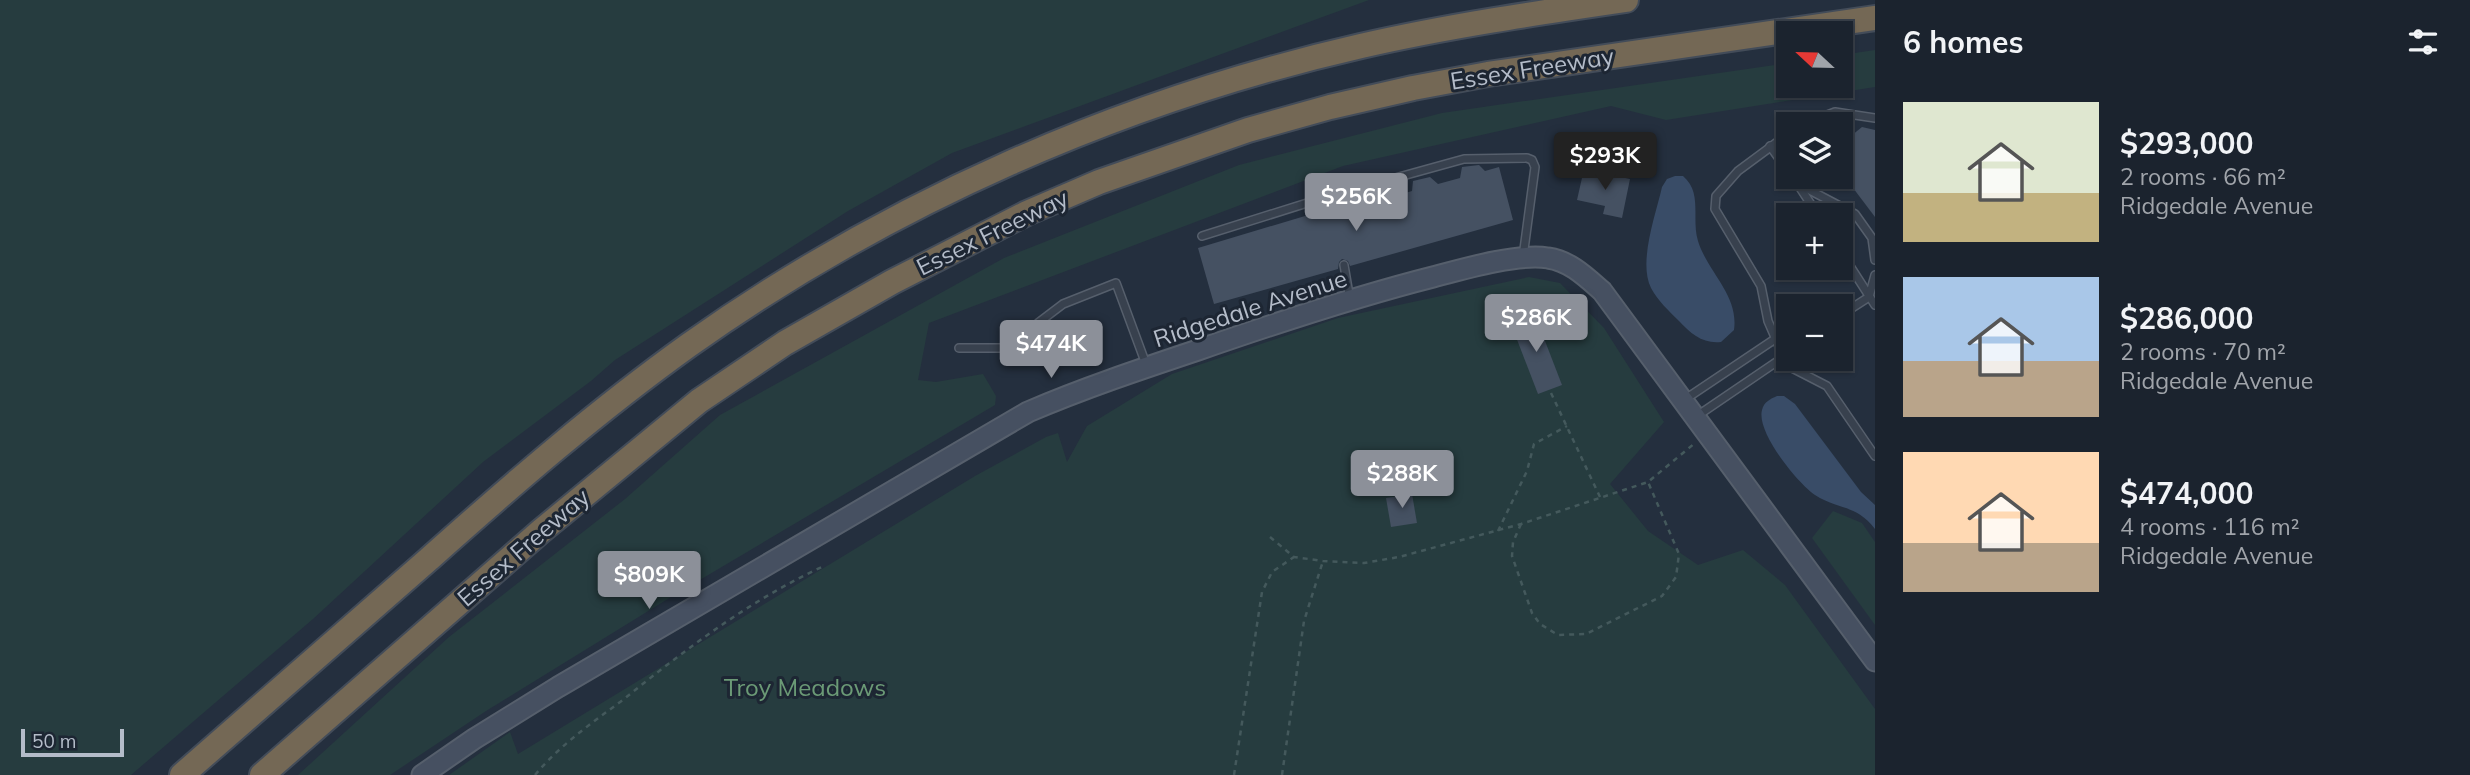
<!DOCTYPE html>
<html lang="en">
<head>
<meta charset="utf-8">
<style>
  :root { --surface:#1b232e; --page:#282f3a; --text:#f1f3f6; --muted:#a0a4aa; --line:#39404a; --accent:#8c9099 }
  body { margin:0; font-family:Mulish,sans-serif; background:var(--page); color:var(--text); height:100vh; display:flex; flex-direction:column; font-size:26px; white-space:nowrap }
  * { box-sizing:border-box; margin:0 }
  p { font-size:23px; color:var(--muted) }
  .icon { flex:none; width:38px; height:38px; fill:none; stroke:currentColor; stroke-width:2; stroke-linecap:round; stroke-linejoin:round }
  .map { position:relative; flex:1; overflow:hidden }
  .drawer { display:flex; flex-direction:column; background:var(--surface); width:595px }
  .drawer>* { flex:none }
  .needle { width:46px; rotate:292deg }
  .fabs { position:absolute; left:1776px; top:21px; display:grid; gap:14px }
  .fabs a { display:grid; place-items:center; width:77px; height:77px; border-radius:0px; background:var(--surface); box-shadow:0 2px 5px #0004,0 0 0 2px var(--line); font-size:35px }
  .scale { position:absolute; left:21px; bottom:18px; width:103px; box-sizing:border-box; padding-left:7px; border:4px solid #b4bcc9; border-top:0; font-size:19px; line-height:24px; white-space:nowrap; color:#b4bcc9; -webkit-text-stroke:5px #1d2633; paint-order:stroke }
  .price { position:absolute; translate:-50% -60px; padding:0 16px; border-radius:7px; background:var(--accent); color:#fff; font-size:23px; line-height:46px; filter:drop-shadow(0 2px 4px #0008) }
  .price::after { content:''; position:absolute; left:50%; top:42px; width:21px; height:16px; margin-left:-10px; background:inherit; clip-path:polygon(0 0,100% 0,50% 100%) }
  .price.selected { background:#222; color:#fff }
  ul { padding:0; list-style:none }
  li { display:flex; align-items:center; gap:21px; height:175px; padding:0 28px }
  li span { display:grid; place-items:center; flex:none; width:196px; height:140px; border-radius:0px; color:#555 }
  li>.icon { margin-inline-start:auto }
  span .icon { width:84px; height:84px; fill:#fffc; stroke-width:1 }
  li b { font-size:30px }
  h2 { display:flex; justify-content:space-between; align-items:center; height:84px; padding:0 28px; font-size:30px }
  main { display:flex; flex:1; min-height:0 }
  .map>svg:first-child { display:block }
</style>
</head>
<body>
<main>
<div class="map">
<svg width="1875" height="775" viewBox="0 0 1875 775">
  <rect width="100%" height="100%" fill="#242f3e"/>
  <g fill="#263c3f">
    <polygon points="0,0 1369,0 952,153 848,211 615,360 591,381 483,462 313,619 131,775 0,775"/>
    <polygon points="1875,50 1875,87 1666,120 1611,106 1343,166 929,323 918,380 936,382 983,374 996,396 995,405 671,597 486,711 390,775 298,775 449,637 625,499 720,415 1004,258 1239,165 1442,113 1788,63 1788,86 1841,86 1841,55"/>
    <polygon points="1529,277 1560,283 1604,328 1664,422 1610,484 1648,531 1698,565 1743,550 1785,585 1875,709 1875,775 449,775 510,732 518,754 975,476 1046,437 1058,433 1067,462 1087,426 1172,374 1338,318"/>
    <polygon points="1833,511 1862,523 1875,542 1875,625 1812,538"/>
  </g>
  <g fill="#394c67">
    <path d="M 1675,176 L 1683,176 C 1703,193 1691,218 1698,241 C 1708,273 1739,295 1734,330 L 1721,342 C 1703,344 1691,334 1679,321 C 1669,311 1658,301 1651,288 C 1638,262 1656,214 1662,187 L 1667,179 Z"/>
    <path d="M 1777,396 L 1784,396 L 1795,404 L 1861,492 L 1875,505 L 1875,529 C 1856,504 1838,510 1815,495 C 1798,484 1756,432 1762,410 C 1764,402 1770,399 1777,396 Z"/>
  </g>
  <g fill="#455162">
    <polygon points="1862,127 1875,130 1875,217 1841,172 1846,140"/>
    <polygon points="1479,165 1485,171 1499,167 1513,220 1350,266 1348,261 1342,259 1339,262 1338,269 1214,304 1198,248 1325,210 1327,215 1333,216 1337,212 1337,207 1365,199 1365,194 1381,191 1388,198 1412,191 1413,181 1430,177 1438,184 1460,178 1462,167"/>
    <polygon points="1584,169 1630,179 1622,218 1603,214 1605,206 1577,200"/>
    <polygon points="1535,315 1562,385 1538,394 1511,324"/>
    <polygon points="1412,494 1417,523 1391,527 1386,498"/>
  </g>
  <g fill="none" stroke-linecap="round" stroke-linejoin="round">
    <g stroke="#565f6c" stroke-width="10">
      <g id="service">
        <polyline points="1804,124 1835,112 1875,118"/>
        <polyline points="1788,134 1738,171 1716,196 1715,209 1761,286 1768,321 1784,358 1792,368 1827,386 1875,456"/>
        <polyline points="1770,146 1788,171"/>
        <polyline points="1793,177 1818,215"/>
        <polyline points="1798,184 1855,214 1872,238 1875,260"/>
        <polyline points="1328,197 1331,210"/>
        <polyline points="1202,236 1323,198 1464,159 1527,158 1532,160 1535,167 1523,257"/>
        <polyline points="1841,252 1875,305"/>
        <polyline points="1344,265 1350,300"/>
        <polyline points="1841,315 1869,297 1875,275"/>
        <polyline points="959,348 1015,348 1027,341 1038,323 1063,304 1116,283 1147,367"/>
        <polyline points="1684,400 1775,339"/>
        <polyline points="1697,416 1788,354"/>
      </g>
    </g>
    <g stroke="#565f6c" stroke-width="23">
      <path id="secondary" d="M 422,775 L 474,739 L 558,687 L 1028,412 C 1084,388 1141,369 1198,350 C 1276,323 1354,297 1433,277 C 1463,269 1518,253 1548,258 C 1570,261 1586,277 1602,291 L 1875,661"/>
    </g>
    <g stroke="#434c59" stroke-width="28">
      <g id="motorway">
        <path d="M 182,775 C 265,703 347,631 429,559 C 513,484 597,411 689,345 C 889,203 1121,101 1361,46 C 1448,26 1537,13 1626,0"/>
        <polyline points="262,775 541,531 699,401 785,343 892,282 1027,213 1099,182 1248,130 1330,107 1413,88 1488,74 1875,18"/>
      </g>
    </g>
    <g stroke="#44595c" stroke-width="2.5" stroke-dasharray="5 5" stroke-linecap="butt">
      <polyline points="1551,393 1600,497"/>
      <polyline points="1521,524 1513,542 1512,556 1532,613 1540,624 1558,635 1586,634 1662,596 1676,577 1679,554 1648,482"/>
      <polyline points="1498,531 1527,471 1534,444 1567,426"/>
      <polyline points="1270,537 1294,557 1323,561 1364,563 1399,557 1521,524 1648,482 1695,443"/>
      <path d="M 535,775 C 561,744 592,723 624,699 C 686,649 750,600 824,566"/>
      <polyline points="1234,775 1262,592 1272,572 1294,557"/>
      <polyline points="1282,775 1304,621 1323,561"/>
    </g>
    <use href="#service" stroke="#38414e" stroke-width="7"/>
    <use href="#secondary" stroke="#465061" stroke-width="19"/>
    <use href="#motorway" stroke="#746855" stroke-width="24"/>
  </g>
  <g text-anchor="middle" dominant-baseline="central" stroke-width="6" stroke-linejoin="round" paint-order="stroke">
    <g font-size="24" fill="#b4bcc9" stroke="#1d2633">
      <text transform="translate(1532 68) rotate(-9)">Essex Freeway</text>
      <text transform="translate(992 232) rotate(-26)">Essex Freeway</text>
      <text transform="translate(1250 308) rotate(-18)">Ridgedale Avenue</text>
      <text transform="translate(523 547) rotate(-41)">Essex Freeway</text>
    </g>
    <g font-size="24" fill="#6b9a76" stroke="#1d2633">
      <text x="805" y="687">Troy Meadows</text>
    </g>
  </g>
</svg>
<div class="fabs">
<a><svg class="needle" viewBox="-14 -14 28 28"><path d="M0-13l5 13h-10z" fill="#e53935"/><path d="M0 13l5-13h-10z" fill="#a0a4aa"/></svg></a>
<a><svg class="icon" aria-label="layers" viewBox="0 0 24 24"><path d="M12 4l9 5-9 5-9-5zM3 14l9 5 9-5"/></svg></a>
<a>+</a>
<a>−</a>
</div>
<div class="scale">50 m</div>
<b class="price selected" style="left:1605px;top:192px">$293K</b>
<b class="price" style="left:1356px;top:233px">$256K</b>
<b class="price" style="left:1536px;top:354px">$286K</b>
<b class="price" style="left:1051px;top:380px">$474K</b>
<b class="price" style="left:1402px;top:510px">$288K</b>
<b class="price" style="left:649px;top:611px">$809K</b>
</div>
<section class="drawer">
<h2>6 homes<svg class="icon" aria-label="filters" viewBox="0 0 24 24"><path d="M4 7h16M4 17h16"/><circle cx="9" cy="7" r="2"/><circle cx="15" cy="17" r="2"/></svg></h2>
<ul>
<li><span style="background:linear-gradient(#dfe7d0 65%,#c2b280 0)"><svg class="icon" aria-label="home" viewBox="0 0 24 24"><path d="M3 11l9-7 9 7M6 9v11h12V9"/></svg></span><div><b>$293,000</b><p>2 rooms · 66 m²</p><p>Ridgedale Avenue</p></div></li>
<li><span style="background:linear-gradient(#a9c7e8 60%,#b9a48a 0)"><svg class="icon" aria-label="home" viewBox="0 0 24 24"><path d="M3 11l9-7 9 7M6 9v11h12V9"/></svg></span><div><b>$286,000</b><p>2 rooms · 70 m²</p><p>Ridgedale Avenue</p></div></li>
<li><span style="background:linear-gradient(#ffd9b3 65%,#b9a48a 0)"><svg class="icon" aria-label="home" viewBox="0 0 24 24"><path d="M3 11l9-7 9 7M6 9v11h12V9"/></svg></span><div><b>$474,000</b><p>4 rooms · 116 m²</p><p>Ridgedale Avenue</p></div></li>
</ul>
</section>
</main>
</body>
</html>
